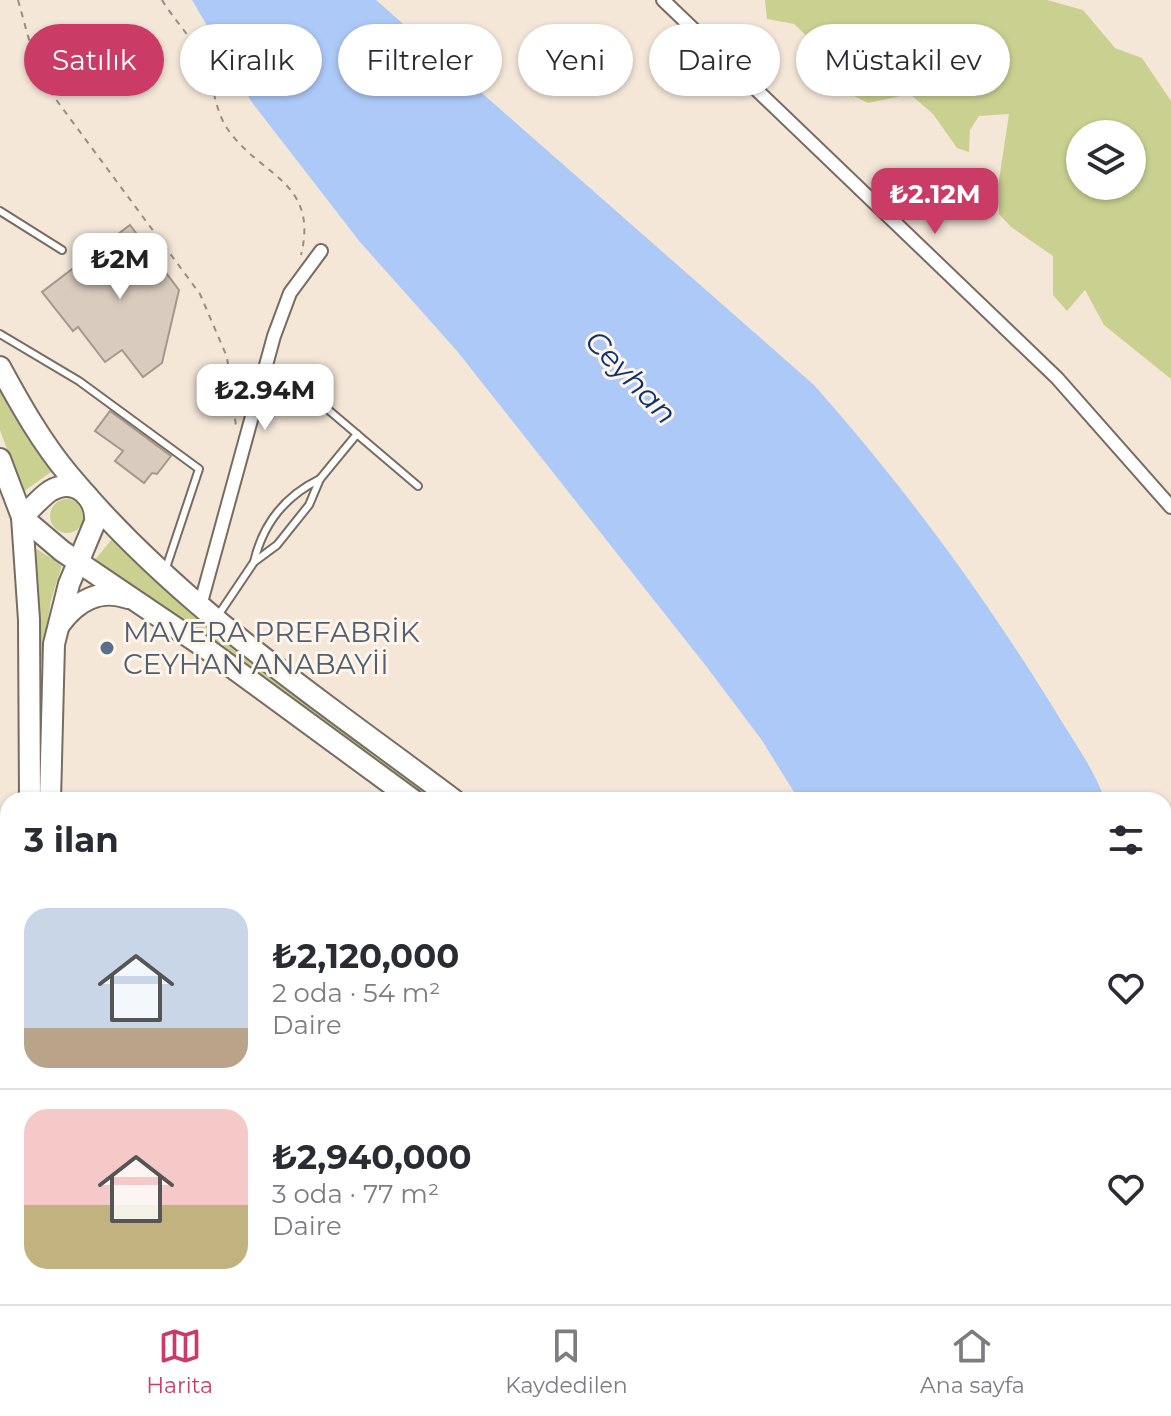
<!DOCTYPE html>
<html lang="tr">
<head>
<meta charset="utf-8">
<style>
  :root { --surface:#fff; --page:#f7f7f7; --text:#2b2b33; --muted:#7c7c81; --line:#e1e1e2; --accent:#ca3c66 }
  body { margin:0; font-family:Montserrat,sans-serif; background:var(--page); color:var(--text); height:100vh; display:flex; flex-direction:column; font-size:30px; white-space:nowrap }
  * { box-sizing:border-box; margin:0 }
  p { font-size:26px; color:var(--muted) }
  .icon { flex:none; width:44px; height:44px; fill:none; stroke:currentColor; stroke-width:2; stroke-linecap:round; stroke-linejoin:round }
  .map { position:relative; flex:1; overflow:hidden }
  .sheet { position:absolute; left:0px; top:792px; width:1172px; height:512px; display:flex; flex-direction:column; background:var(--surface); border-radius:24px 24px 0 0; box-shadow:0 2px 6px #0004 }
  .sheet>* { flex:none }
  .banner { position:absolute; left:24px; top:24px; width:1124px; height:72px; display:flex; gap:16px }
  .tools { position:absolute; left:1066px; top:120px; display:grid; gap:16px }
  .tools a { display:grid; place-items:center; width:80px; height:80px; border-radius:50%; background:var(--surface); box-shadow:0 2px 6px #0004; font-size:40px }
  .price { position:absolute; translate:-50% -68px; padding:0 18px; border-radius:16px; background:#fff; color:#222; font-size:26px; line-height:52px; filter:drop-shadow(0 2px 4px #0008) }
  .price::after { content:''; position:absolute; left:50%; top:48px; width:24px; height:18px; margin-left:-12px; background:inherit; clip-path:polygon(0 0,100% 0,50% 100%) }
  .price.on { background:var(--accent); color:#fff }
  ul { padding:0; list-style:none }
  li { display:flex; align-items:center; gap:24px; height:200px; padding:0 24px }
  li+li { border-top:2px solid var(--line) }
  li span { display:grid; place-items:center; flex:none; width:224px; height:160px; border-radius:24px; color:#555 }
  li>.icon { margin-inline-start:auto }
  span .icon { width:96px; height:96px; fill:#fffc; stroke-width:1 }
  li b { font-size:34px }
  h2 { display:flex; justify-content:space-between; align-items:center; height:96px; padding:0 24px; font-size:34px }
  .tag { padding:0 28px; border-radius:36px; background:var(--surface); box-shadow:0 2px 6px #0004; font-size:28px; line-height:72px }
  .tag.on { background:var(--accent); color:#fff }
  .tab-bar { display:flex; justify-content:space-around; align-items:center; height:112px; border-top:2px solid var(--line); background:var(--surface); font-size:22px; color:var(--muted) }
  .tab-bar a { display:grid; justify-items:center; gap:4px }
  .tab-bar .on { color:var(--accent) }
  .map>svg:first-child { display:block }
</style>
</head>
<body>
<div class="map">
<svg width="1171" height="1304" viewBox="0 0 1171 1304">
  <rect width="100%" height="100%" fill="#f4e7d8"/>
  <g fill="#cad190" fill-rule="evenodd">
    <path d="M 765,0 L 1047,0 L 1083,10 L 1115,48 L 1142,58 L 1171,101 L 1171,379 L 1104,325 L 1085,290 L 1067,311 L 1053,295 L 1053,256 L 1011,227 L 999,214 L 999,180 L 1009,114 L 979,116 L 970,130 L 969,152 L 957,148 L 933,114 L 910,94 L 868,103 L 852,95 L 817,46 L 794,24 L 767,19 ZM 1132,134 L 1132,186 L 1080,186 L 1080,134 Z"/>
    <polygon points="0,387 51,472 23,492 0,430"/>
    <circle cx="67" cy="516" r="17"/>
    <polygon points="112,539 220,637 441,800 430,800 217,644 94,561"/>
    <polygon points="30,545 62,565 51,600 40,668"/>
    <polygon points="76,1296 746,1296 739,1304 79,1304"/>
  </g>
  <g fill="#adc9f7">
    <path d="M 192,0 L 376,0 L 814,385 C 902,484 981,591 1051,704 C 1069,735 1093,766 1105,800 L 799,800 L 761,739 L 706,666 L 457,351 L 360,242 L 251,101 Z"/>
    <polygon points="781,1296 955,1296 948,1304 773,1304"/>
  </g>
  <g fill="#d9ccbe" stroke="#a3988a" stroke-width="2">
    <polygon points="130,225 179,290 162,363 143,377 122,350 105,362 78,327 73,331 42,292"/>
    <polygon points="110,411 171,456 157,474 152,473 144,483 115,461 123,451 95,431"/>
  </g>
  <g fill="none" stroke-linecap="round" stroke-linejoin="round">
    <g stroke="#776c5f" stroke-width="10">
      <g id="lane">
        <polyline points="0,211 62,250"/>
        <polyline points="0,334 79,381 199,469 166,568"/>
        <polyline points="305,390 418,486"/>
        <path d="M 254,562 C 263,523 285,496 320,479"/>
        <polyline points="217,617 254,562 277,545 309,505 320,479 357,434"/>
      </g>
    </g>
    <g stroke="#776c5f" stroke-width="16">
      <g id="street">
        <polyline points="663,0 1057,378 1171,507"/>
        <polyline points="200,606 274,336 290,293 321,251"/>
        <polyline points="0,1131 8,1129"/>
        <polyline points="1164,1235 1171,1237"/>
        <polyline points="707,1304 714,1296"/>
      </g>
    </g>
    <g stroke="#776c5f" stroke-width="22">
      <g id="secondary">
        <polyline points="1164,1100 1171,1087"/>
        <polyline points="1164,1137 1171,1126"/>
        <polyline points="1017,1304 1023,1296"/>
        <polyline points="1039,1304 1045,1296"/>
      </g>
    </g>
    <g stroke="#776c5f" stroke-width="24">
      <g id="primary">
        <path d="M 0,367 C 20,404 42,443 69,475 C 177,605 320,699 454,800"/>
        <polyline points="0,459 22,517 29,620 30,800"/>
        <polyline points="22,517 62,551 207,649 413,800"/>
        <path d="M 22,517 C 31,509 40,498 50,491 C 75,476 97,497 95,522 L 69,584 L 54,644 L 50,800"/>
        <path d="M 60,624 C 77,601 99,588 128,598"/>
        <polyline points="44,1296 47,1304"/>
        <polyline points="69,1296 71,1304"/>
        <polyline points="1093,1296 1103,1304"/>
        <polyline points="1115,1296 1126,1304"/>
      </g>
    </g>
    <g stroke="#978e83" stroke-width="2" stroke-dasharray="6 6" stroke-linecap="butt">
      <polyline points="18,0 33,54 46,86 200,294 227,357 236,426"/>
      <path d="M 162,0 C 174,20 194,40 204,61 C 214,83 214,111 229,131 C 261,176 319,182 301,255"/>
      <polyline points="0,1237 8,1262"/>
      <polyline points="0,1267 6,1258"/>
      <polyline points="19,1296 21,1304"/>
      <polyline points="111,1296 116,1304"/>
      <polyline points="173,1296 179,1304"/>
      <polyline points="341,1296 349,1304"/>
      <polyline points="475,1296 482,1304"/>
      <polyline points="588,1296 594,1304"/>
      <polyline points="121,1304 130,1296"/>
      <polyline points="201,1304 211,1296"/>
      <polyline points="241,1304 251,1296"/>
      <polyline points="279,1304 289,1296"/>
      <polyline points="298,1304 308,1296"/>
      <polyline points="446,1304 454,1296"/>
      <polyline points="626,1304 632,1296"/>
      <polyline points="985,1304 993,1296"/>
    </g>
    <use href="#lane" stroke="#fff" stroke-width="6"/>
    <use href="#street" stroke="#fff" stroke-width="12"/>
    <use href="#secondary" stroke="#fff" stroke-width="18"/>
    <use href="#primary" stroke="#fff" stroke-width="20"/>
  </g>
  <circle fill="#5c6f8a" stroke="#fff5e9" stroke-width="3" cx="107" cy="648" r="8"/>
  <g text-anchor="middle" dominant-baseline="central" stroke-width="6" stroke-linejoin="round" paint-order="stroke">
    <g font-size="28" fill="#4e5e75" stroke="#fff5e9" text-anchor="start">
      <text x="123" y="632">MAVERA PREFABRİK<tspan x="123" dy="32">CEYHAN ANABAYİİ</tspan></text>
    </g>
    <g font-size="30" font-style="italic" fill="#0b3374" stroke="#fff5e9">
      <text transform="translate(631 377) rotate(46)">Ceyhan</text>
    </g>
  </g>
</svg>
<div class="tools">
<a><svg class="icon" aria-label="layers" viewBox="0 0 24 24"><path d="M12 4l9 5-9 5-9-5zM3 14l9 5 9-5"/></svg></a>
</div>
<b class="price on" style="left:935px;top:236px">₺2.12M</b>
<b class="price" style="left:120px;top:301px">₺2M</b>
<b class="price" style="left:265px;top:432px">₺2.94M</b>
<div class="banner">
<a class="tag on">Satılık</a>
<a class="tag">Kiralık</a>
<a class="tag">Filtreler</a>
<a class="tag">Yeni</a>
<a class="tag">Daire</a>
<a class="tag">Müstakil ev</a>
</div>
<section class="sheet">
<h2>3 ilan<svg class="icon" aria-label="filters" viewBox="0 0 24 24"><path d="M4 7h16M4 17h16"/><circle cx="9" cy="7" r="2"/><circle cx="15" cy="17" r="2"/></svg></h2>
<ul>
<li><span style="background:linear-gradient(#c9d6e8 75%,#b9a48a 0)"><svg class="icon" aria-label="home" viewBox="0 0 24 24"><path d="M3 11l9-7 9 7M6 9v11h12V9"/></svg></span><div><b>₺2,120,000</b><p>2 oda · 54 m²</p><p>Daire</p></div><svg class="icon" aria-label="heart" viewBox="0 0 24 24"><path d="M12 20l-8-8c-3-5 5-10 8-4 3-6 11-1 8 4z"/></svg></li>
<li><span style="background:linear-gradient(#f6c9c9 60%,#c2b280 0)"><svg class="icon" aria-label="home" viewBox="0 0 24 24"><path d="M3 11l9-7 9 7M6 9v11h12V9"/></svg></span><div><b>₺2,940,000</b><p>3 oda · 77 m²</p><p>Daire</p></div><svg class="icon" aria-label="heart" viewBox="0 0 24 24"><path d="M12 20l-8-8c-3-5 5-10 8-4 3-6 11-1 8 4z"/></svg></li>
</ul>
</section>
</div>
<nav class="tab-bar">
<a class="on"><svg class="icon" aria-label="map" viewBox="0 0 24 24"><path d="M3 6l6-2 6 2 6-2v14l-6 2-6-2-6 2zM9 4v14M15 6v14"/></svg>Harita</a>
<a><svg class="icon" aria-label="saved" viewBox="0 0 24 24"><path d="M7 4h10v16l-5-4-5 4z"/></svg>Kaydedilen</a>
<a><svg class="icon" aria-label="home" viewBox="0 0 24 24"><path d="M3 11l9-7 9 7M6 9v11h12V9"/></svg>Ana sayfa</a>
</nav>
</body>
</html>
